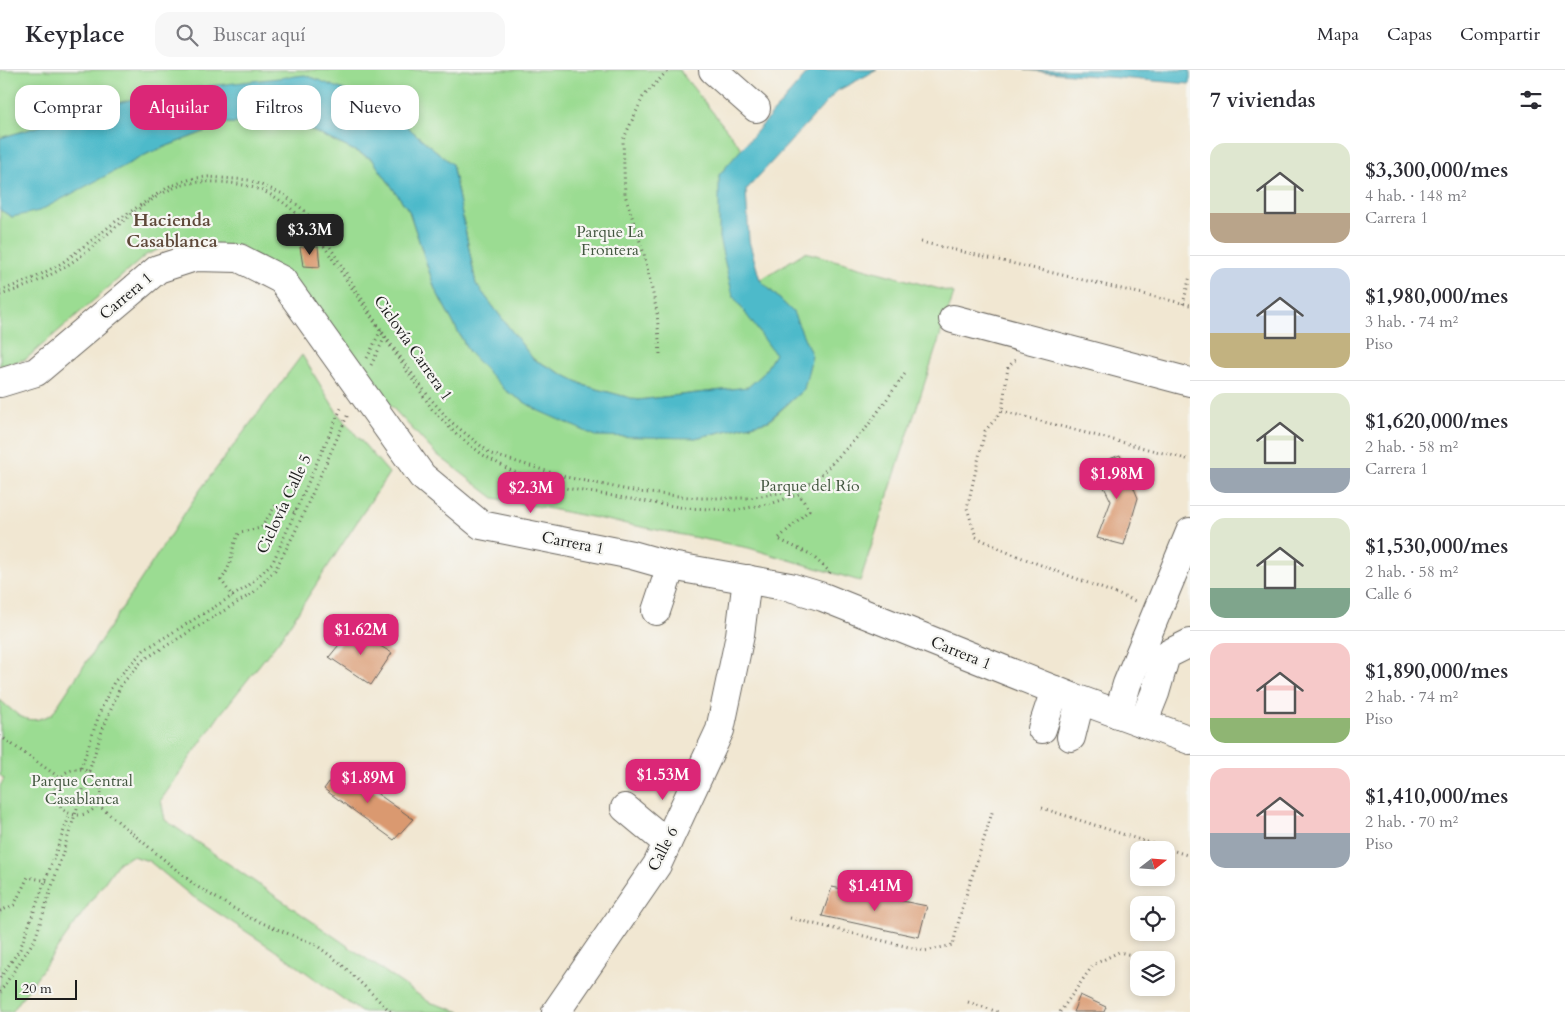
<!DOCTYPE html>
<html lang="es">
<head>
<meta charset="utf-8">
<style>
  :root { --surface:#fff; --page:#f7f7f7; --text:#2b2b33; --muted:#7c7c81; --line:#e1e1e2; --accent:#db2777 }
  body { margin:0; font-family:Cardo,serif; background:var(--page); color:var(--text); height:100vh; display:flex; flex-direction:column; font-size:19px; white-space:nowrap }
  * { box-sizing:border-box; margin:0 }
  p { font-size:16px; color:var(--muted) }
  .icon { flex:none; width:28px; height:28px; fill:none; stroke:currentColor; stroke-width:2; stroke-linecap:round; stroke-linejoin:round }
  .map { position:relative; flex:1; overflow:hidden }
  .details { display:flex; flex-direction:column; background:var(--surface); width:375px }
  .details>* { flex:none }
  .guide { position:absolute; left:15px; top:15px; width:475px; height:45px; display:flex; gap:10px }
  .needle { width:32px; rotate:73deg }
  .controls { position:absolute; left:1130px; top:771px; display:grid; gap:10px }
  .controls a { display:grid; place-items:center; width:45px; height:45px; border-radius:10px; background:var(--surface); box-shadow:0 2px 8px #0003; font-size:25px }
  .scale { position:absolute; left:15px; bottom:12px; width:62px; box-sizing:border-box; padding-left:5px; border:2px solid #1c1c1c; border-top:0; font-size:14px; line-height:18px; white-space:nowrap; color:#1c1c1c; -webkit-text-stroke:4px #f6f6f2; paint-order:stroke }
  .price { position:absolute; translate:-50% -42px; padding:0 11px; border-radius:10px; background:var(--accent); color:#fff; font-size:16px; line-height:32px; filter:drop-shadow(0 1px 2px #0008) }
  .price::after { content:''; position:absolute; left:50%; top:30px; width:15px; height:11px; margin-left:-8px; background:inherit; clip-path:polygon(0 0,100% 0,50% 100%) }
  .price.selected { background:#222; color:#fff }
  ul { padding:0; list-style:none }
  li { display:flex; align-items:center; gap:15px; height:125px; padding:0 20px }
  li+li { border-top:1px solid var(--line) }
  li span { display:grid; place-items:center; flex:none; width:140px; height:100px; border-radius:15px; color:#555 }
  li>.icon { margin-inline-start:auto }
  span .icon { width:60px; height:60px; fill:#fffc; stroke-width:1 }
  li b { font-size:21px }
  h2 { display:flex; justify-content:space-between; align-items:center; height:60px; padding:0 20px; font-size:21px }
  .chip { padding:0 18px; border-radius:15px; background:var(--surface); box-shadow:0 2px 8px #0003; font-size:18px; line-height:45px }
  .chip.selected { background:var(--accent); color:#fff }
  header { display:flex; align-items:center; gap:30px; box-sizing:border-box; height:70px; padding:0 25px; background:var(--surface); border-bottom:1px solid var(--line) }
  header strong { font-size:24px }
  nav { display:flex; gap:28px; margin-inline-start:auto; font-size:18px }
  .search { width:350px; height:45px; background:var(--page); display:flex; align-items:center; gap:12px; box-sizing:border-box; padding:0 18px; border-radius:15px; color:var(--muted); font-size:19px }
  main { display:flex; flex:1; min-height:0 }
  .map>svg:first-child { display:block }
</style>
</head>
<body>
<header>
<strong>Keyplace</strong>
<div class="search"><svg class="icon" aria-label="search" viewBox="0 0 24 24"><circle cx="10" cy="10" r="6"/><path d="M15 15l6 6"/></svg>Buscar aquí</div>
<nav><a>Mapa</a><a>Capas</a><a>Compartir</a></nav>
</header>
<main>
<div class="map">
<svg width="1190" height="942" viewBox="0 0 1190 942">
  <rect width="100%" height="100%" fill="#f6f6f2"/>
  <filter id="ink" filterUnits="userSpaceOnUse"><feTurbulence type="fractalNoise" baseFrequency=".02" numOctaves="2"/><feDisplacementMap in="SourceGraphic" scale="10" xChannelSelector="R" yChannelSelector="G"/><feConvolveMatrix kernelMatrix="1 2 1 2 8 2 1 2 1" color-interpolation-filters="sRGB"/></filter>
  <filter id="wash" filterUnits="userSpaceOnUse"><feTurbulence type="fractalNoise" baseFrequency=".0096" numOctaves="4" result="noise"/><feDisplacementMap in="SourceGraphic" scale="20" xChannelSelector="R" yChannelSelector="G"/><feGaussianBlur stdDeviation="1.12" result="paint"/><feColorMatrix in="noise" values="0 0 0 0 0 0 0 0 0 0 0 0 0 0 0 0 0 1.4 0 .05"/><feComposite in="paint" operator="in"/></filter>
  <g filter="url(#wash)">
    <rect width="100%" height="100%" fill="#f1e7d2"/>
    <g fill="#9bdc92" stroke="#5c7c57">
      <polygon points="0,0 679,0 742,79 719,105 733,226 776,284 763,304 749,317 638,330 586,316 533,289 476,214 452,94 378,33 156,22 0,68"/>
      <polygon points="227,53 300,55 372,89 409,141 435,219 469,282 695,368 769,351 804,319 793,242 760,210 805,182 954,223 860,511 749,478 494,428 435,383 241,176 171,174 146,185 26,289 0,296 0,140 12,147 149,83"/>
      <path d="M 302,285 L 338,344 L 389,403 L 283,565 L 219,646 L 161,730 L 165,750 L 429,932 L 461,942 L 361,942 L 282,885 L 189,824 L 149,791 L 132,786 L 119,792 L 12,942 L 0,942 L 0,716 L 4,709 L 0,705 L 0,630 C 19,646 27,657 52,644 L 200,420 Z"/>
    </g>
    <g fill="#4ebaca" stroke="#356b73">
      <polygon points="810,0 877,0 837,21 746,120 749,171 760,210 793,242 812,286 804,319 768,351 695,368 596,366 539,341 506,321 469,282 435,219 409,141 372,89 300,55 227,53 149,83 39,141 12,147 0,140 0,68 156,22 305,5 378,33 452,94 476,214 533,289 586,316 638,330 748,317 763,304 775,284 733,226 719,168 719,105"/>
      <polygon points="1025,0 1190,0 1190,14"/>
    </g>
    <g id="blocks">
      <g fill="#da996f">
        <polygon points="318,176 320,197 303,196 300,177"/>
        <polygon points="1120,385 1138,428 1124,475 1097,468 1111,431 1093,395"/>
        <polygon points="352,559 392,583 371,615 329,587"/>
        <polygon points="340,697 413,749 394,770 324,719"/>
        <polygon points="832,817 927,836 919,867 822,846"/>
        <polygon points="1080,925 1106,937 1104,942 1073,942"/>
      </g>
    </g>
  </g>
  <g filter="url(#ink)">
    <use href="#blocks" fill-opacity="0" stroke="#67635c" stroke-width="1"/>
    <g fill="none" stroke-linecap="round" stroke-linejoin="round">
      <g stroke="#67635c" stroke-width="30">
        <g id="minor">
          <polyline points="713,0 756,38"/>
          <polyline points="953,249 1190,312"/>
          <polyline points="0,313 36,302 158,199 195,187 239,188 282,210 422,406 481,455 632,485 671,496 790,517 823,527 1072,627 1190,670"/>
          <polyline points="656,541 671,496"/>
          <polyline points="1118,644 1127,614 1190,462"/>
          <polyline points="1143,653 1155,623 1166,585 1190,573"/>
          <polyline points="1042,659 1055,620"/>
          <polyline points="1071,667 1080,631"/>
          <polyline points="625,738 667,773"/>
          <polyline points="556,942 657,795 720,660 740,565 747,509"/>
        </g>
      </g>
      <g stroke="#67635c" stroke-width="3" stroke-dasharray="1 4" stroke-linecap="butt">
        <polyline points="921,172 1190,235"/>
        <polyline points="0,221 34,208 62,193 119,149 170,116 194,108 208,107 249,110 283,124 305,141 322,164 385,266 429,327 450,351 491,384 566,407 638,422 699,428 749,428 785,422 814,412 867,357 907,301"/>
        <path d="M 0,225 C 32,216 66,199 91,178 C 115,158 142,133 171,119 C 185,113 200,111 215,112 C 262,113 287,130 316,164 L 432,339 L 456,364 L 483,385 L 512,401 L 547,415 L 685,438 L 736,440 L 773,433 L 799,424 L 809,440 L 778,469 L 810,484 L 830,502 L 829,504"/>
        <polyline points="1183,234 1190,206"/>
        <polyline points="660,284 657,242 644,184 625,125 623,70 643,27 668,0"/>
        <polyline points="367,288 381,260"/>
        <polyline points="1015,290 1008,297 1002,341 985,361 967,438 976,467 1007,482 1135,531"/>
        <polyline points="371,295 385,267"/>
        <polyline points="1002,341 1190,390"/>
        <path d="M 233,527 L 221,510 C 236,490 228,481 240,462 L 261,458 L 276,435 L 296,443"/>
        <polyline points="0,666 60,708"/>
        <polyline points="81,698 101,639 114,612 144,580 247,517 273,492 342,336"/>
        <circle cx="78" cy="722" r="23"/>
        <polyline points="98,735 196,816 250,848 316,875 340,893 391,942"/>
        <polyline points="1042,738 1190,786"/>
        <polyline points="0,841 14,835 28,807 47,811"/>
        <path d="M 790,848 L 925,881 L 953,875 C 963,828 980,785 993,739"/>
        <polyline points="0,908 20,879 70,744"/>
        <polyline points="0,922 35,869 102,661 121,615 143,590 253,523 275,500 295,462 348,344"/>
        <polyline points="968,932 998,942"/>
        <polyline points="1060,942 1093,895 1119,882 1152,890"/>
      </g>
      <use href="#minor" stroke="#fff" stroke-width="28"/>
    </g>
  </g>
  <g text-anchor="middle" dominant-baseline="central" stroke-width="4.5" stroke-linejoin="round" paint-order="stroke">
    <g font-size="16" fill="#42563f" stroke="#f6f6f2">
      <text x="610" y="162">Parque La<tspan x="610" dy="18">Frontera</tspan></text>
      <text x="810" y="416">Parque del Río</text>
      <text x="82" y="711">Parque Central<tspan x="82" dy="18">Casablanca</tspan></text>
    </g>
    <g font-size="16" fill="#1c1c1c" stroke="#f6f6f2">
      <text transform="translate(126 226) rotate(-40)">Carrera 1</text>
      <text transform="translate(413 278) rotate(55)">Ciclovía Carrera 1</text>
      <text transform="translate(284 434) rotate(-65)">Ciclovía Calle 5</text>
      <text transform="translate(573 473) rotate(11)">Carrera 1</text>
      <text transform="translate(961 583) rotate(22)">Carrera 1</text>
      <text transform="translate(663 779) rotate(-63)">Calle 6</text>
    </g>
    <g font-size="18" font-weight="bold" fill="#5e4839" stroke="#f6f6f2">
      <text x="172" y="150">Hacienda<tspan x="172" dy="21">Casablanca</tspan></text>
    </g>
  </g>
</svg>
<div class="controls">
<a><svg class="needle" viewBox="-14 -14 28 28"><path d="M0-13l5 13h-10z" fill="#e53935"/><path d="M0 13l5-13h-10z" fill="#7c7c81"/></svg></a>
<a><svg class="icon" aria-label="locate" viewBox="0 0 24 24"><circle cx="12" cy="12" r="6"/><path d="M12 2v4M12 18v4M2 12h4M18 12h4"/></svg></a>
<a><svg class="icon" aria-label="layers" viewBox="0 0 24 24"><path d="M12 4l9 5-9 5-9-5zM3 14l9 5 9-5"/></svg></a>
</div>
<div class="scale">20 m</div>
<b class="price selected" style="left:310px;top:186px">$3.3M</b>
<b class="price" style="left:1117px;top:430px">$1.98M</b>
<b class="price" style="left:531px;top:444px">$2.3M</b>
<b class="price" style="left:361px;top:586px">$1.62M</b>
<b class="price" style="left:663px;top:731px">$1.53M</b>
<b class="price" style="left:368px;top:734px">$1.89M</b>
<b class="price" style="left:875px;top:842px">$1.41M</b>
<div class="guide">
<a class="chip">Comprar</a>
<a class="chip selected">Alquilar</a>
<a class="chip">Filtros</a>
<a class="chip">Nuevo</a>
</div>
</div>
<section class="details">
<h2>7 viviendas<svg class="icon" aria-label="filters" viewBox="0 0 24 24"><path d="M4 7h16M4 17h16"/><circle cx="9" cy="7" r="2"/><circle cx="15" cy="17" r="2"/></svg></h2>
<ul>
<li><span style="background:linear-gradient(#dfe7d0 70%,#b9a48a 0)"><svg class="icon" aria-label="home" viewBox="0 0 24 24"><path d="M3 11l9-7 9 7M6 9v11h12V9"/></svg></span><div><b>$3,300,000/mes</b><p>4 hab. · 148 m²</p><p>Carrera 1</p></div></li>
<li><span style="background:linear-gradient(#c9d6e8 65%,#c2b280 0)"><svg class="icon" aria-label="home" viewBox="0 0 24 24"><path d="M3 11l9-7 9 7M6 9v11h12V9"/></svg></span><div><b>$1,980,000/mes</b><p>3 hab. · 74 m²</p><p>Piso</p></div></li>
<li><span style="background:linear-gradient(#dfe7d0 75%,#9aa5b1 0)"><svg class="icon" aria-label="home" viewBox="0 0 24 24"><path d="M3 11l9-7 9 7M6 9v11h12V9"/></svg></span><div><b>$1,620,000/mes</b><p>2 hab. · 58 m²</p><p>Carrera 1</p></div></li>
<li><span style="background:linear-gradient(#dfe7d0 70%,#7fa58c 0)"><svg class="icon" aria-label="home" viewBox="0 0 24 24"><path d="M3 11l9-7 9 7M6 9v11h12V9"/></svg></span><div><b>$1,530,000/mes</b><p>2 hab. · 58 m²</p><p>Calle 6</p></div></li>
<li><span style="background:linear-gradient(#f6c9c9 75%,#8fb573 0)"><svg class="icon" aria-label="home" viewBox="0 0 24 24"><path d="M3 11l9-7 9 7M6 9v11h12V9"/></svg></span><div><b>$1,890,000/mes</b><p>2 hab. · 74 m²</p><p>Piso</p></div></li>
<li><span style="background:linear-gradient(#f6c9c9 65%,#9aa5b1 0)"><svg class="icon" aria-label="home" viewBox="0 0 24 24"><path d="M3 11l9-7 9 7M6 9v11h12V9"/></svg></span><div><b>$1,410,000/mes</b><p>2 hab. · 70 m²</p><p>Piso</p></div></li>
</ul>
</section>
</main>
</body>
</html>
